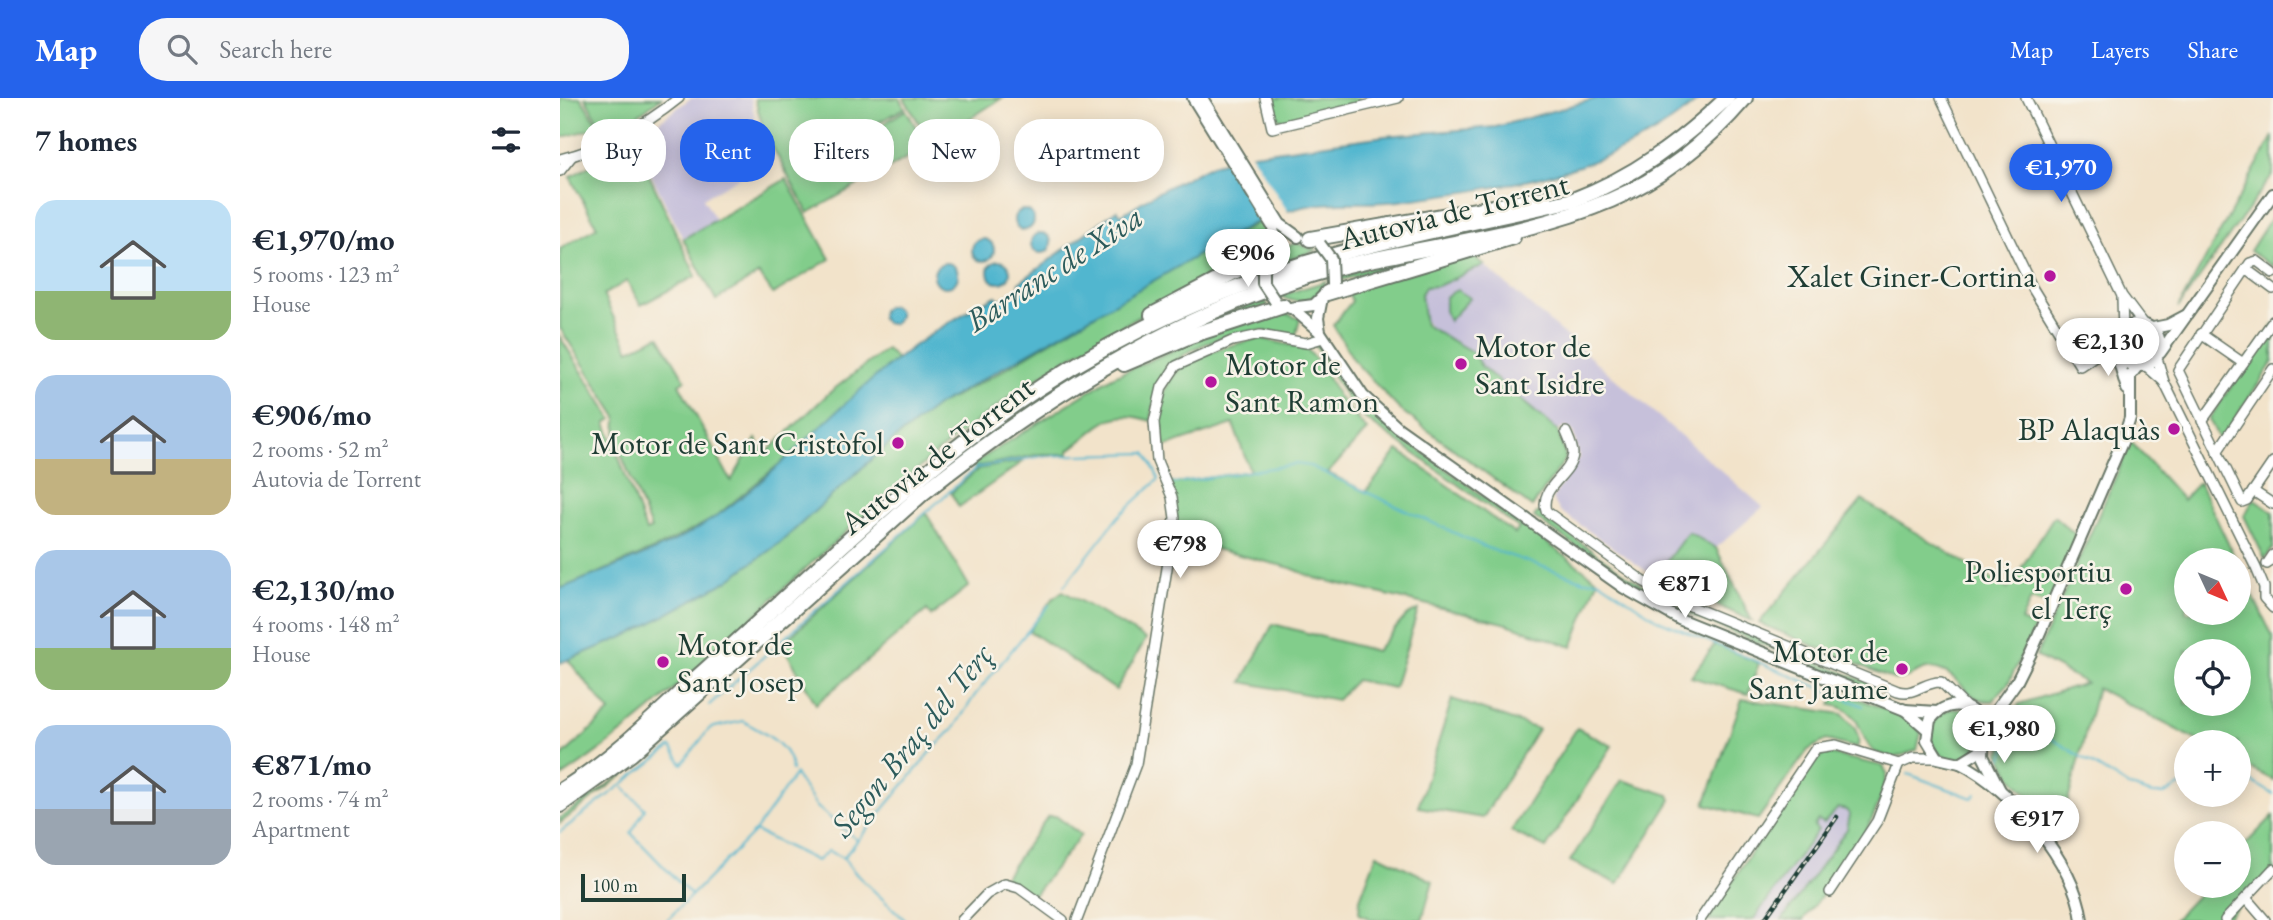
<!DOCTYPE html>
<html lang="en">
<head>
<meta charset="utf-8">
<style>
  :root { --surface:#fff; --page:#f6f6f7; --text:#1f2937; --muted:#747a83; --accent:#2563eb }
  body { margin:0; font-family:"EB Garamond",serif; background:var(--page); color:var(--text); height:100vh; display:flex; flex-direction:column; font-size:26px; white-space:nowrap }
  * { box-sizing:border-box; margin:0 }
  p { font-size:23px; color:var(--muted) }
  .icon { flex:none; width:38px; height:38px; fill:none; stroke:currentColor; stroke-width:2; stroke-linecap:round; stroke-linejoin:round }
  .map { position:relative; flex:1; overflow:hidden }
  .drawer { display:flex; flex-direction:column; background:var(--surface); width:560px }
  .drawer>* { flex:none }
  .banner { position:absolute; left:21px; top:21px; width:665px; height:63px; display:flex; gap:14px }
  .needle { width:46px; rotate:134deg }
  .controls { position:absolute; left:1614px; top:450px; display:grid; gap:14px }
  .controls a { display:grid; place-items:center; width:77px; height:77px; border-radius:50%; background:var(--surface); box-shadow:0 4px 18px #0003; font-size:35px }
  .scale { position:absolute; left:21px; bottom:18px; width:105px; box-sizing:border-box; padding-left:7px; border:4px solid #1f3d34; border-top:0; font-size:19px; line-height:24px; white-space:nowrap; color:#1f3d34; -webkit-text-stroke:5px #f7f3e8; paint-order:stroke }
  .price { position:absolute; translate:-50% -60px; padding:0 16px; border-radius:24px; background:#fff; color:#222; font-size:23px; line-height:46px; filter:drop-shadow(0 2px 4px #0008) }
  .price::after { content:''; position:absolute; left:50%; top:42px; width:21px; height:16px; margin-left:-10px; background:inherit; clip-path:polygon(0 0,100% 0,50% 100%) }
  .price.selected { background:var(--accent); color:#fff }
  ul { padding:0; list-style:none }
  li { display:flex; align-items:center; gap:21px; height:175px; padding:0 35px }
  li span { display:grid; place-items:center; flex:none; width:196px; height:140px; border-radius:21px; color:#555 }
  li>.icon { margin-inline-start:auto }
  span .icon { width:84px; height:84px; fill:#fffc; stroke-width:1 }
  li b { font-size:30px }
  h2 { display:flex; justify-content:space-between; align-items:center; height:84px; padding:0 35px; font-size:30px }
  .pill { padding:0 24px; border-radius:28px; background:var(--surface); box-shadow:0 4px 18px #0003; font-size:24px; line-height:63px }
  .pill.selected { background:var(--accent); color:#fff }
  header { display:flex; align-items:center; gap:42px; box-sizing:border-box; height:98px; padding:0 35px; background:var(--accent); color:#fff }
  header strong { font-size:33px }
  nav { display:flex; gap:38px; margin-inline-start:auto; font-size:24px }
  .search { width:490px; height:63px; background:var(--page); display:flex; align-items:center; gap:18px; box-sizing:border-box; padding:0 24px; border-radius:28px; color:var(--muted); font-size:26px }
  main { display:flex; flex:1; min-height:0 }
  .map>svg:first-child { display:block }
</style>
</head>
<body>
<header>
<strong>Map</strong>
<div class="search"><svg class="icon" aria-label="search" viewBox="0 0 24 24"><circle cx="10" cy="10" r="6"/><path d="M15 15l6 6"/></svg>Search here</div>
<nav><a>Map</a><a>Layers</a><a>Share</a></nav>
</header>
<main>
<section class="drawer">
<h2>7 homes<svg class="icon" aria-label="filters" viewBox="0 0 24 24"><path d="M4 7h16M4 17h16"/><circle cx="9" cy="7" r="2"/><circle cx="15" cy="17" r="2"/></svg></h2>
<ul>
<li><span style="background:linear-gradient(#bfe0f5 65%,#8fb573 0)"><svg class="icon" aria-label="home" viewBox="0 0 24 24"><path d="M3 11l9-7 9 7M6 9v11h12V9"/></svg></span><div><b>€1,970/mo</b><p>5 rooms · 123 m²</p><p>House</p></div></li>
<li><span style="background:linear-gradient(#a9c7e8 60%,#c2b280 0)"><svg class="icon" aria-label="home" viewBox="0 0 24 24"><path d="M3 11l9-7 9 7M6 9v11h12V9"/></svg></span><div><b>€906/mo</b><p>2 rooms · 52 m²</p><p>Autovia de Torrent</p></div></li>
<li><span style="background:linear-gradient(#a9c7e8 70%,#8fb573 0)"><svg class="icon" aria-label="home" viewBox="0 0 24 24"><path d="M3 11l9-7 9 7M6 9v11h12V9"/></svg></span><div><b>€2,130/mo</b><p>4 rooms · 148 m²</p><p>House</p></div></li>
<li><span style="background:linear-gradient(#a9c7e8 60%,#9aa5b1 0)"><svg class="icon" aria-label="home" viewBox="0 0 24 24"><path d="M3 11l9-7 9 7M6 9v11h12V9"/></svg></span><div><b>€871/mo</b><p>2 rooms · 74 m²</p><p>Apartment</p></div></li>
</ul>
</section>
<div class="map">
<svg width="1713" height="822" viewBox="0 0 1713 822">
  <rect width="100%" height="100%" fill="#f7f3e8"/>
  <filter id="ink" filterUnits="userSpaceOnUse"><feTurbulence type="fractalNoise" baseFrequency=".0143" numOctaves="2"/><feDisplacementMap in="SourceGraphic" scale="14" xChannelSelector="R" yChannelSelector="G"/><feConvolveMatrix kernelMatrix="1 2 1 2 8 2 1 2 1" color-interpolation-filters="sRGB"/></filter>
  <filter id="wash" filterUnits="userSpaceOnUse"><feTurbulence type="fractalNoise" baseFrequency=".00686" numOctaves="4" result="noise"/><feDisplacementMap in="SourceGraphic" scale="28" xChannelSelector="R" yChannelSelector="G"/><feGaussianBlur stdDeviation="1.57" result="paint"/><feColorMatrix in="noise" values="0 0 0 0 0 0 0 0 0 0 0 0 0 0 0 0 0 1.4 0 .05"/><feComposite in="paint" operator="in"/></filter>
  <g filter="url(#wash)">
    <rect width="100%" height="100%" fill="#f2e3ca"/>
    <g fill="#c6c0da">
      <polygon points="131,0 191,0 195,21 214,60 143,100 156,123 123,141 74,42"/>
      <polygon points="924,167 1203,409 1156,450 1128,434 1095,479 1000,413 992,401 1019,359 1013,333 1005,329 998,333 922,269 912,254 872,233 862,218 861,196 865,189 878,188"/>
      <polygon points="1278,710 1286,712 1290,717 1288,731 1222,822 1193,822 1258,732 1253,729 1259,721"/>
    </g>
    <g fill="#82cd8b" stroke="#508560" stroke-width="2" fill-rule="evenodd">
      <polygon points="0,0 21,0 39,29 0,40"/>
      <polygon points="25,0 101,0 60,30 53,23 41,28"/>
      <polygon points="339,0 345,10 304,32 326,71 248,115 204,33 195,1"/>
      <polygon points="344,0 442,0 371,45"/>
      <polygon points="712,0 799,0 800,3 727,23 718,20"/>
      <polygon points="346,12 367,48 329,70 310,34"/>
      <polygon points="1713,38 1713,76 1618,210"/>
      <polygon points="69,46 90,79 136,178 81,207 67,183 43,197 69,252 99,238 125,282 119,286 171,383 196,341 205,356 269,295 326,251 337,261 247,343 153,421 99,449 0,491 0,239 52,321 46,325 86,433 91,431 56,343 57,319 0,230 0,151 37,129 10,79"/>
      <polygon points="226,81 270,161 213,196 199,176 156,202 123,141"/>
      <polygon points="1712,118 1713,118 1713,169 1690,153"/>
      <path d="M 703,122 L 709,131 L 704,148 L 696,157 C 584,213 473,274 377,355 C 313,408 252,464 191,521 C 130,577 70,634 0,680 L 0,660 L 50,614 L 8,562 L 72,535 L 167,483 L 221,444 L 326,348 L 378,307 L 435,277 L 612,170 Z"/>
      <polygon points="919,144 781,182 782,176"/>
      <polygon points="735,145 757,152 709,169 719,152"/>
      <polygon points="913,157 924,167 878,188 865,189 861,196 865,227 912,254 922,269 998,333 1006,360 972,409 839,311 795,264 773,227 792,203 787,192"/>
      <path d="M 766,183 C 757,203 739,208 720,198 Z"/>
      <polygon points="897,192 910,200 889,223 885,213 885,199"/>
      <polygon points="703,201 708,207 603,244"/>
      <path d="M 719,213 L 740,221 L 735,240 C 723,237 709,232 697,233 C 668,235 621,250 604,276 C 595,289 594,308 591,323 C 549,308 540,330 509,352 L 509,356 L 481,356 L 415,369 L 411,367 L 552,279 L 664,230 Z"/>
      <polygon points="1713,228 1713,264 1660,343 1649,321"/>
      <path d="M 699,240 L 747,251 L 763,270 L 779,300 L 807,332 L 768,375 L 806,394 L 838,352 L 955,436 L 959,430 L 803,319 L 787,301 L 755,247 L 759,245 L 793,297 L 813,318 L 1038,482 L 1012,549 L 944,525 L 755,480 L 731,470 L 615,441 L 609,386 L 690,373 L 673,326 L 601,350 C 593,266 627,259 699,240 Z"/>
      <path d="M 1571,344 L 1623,402 L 1639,384 L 1676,462 L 1626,462 L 1626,514 L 1678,514 L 1678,467 L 1713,539 L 1713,682 L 1678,664 L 1678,644 L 1640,644 L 1537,590 L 1500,734 L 1451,678 L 1440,655 L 1459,606 L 1526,585 L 1476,558 ZM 1626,553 L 1678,553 L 1678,606 L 1626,606 Z"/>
      <polygon points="464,363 399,409 391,395 418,371"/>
      <polygon points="1694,401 1713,414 1713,450 1705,461 1684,418"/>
      <path d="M 1302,402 L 1448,491 L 1494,418 L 1518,439 L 1489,507 L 1471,501 L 1461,523 L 1475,529 L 1448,586 L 1432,603 C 1407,605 1402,579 1380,572 C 1360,565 1350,585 1333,581 L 1199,525 Z"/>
      <polygon points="366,415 409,488 371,518 367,512 256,606 222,546"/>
      <polygon points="977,415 982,415 994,426 1068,478 1114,506 1314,587 1312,592 1111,509 1059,478 974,419"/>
      <polygon points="1128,434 1156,450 1192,523 1095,479"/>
      <polygon points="503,493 586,541 556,592 469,533 492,501"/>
      <polygon points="858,512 834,590 796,582 777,602 682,584 713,526 816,553 846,518"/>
      <polygon points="1155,546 1199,565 1188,596 1131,579"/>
      <path d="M 1278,593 L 1352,621 L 1361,635 L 1357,652 L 1334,660 L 1314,654 C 1297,638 1303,611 1271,607 Z"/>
      <polygon points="892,601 978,631 923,720 858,709"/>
      <path d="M 1182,601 L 1282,616 C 1291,625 1303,636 1297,650 L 1266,642 L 1248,652 L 1198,721 L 1145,706 Z"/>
      <circle cx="1395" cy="636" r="25"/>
      <polygon points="1017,630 1052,648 986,750 951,733"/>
      <path d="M 1265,655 L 1323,668 L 1327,676 C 1317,731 1276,778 1243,822 L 1222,822 L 1287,731 L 1290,717 L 1286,712 L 1278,710 L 1264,725 L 1258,722 L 1254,728 L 1258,732 L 1193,822 L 1148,822 C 1167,794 1244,666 1265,655 Z"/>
      <polygon points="79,665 0,725 0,720"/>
      <polygon points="1062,682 1109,697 1111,702 1058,786 1010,763"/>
      <polygon points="488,718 496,718 521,737 474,797 443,781"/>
      <polygon points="1713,718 1713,771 1665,822 1614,822 1646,788 1678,788 1678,754"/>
      <polygon points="817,756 873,783 862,822 813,822 799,816 800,801"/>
    </g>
    <g fill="#51b6cf" stroke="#387a82" stroke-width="2">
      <path d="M 1038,0 L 1141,0 C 1057,75 947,89 839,103 C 809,107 778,102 748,108 C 729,111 710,120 692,126 L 378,307 L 326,348 L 221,444 L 167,483 L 73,535 L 0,565 L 0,491 C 51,469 110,451 155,419 C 221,373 274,310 337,261 C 368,236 402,216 436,198 L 440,202 L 462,190 L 459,185 L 557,112 L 561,117 L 596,95 L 652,67 L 693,56 L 825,38 L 936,29 Z"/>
      <circle cx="464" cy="122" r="10"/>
      <circle cx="481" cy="145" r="10"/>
      <circle cx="423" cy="152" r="11"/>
      <circle cx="439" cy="174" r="11"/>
      <circle cx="386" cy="177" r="12"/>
      <circle cx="330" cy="217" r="9"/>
    </g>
    <polygon fill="#f2e3ca" points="690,54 730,117 705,125 666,60"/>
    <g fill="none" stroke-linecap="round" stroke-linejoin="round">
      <g stroke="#51b6cf" stroke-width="2">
        <polyline points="610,386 736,366 750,368 927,450 1025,483 1038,482 1098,522 1303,608"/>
        <polyline points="149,607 416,370 483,358 586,355 599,381 558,419 504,488"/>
        <polyline points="1453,631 1454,627 1489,639 1568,688 1592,696 1604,696 1626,685"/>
        <polyline points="1443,660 1452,634"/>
        <polyline points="235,676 257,709 297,742"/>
        <polyline points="1348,676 1412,700 1416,696"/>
        <polyline points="1678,680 1688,681 1713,696"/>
        <polyline points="63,689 85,711 71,735 131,797"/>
        <polyline points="195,733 234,678"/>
        <path d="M 0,734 L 111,649 L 122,666 L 150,630 L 183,623 C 203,635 231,646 232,673"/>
        <polyline points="284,761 297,777 345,822"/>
        <polyline points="107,822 195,733 257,763 268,753 283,760 375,649 394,630 415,597 489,507"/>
      </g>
    </g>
  </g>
  <g filter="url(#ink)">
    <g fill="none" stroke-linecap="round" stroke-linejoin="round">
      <g stroke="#697768" stroke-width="12">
        <g id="minor">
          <polyline points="705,0 712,30 838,0"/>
          <polyline points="1381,0 1473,191 1520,268 1542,253 1558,248"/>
          <polyline points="1466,0 1562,198 1583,226"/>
          <path d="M 0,61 C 45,50 83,29 119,0"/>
          <polyline points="0,73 12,58"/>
          <polyline points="1686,171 1713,191"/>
          <polyline points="1713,175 1697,163 1690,165 1618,272 1682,404 1687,402 1713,364"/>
          <polyline points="1562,200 1563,234"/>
          <polyline points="1641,236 1683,265"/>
          <polyline points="1597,260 1604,284 1696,470 1704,489 1704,500 1713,510"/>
          <polyline points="1586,268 1603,283"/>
          <polyline points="1642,323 1713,223"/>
          <path d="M 1006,334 C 1009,341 1013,349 1013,356 C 1011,378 979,388 986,413 L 1083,483 L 1123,505 L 1338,593 C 1355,598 1365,583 1381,584 L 1405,608"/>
          <polyline points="1657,354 1713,271"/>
          <polyline points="1693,393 1713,406"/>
          <polyline points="1707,466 1713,457"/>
          <polyline points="1339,666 1353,660 1378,660"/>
          <polyline points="1270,794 1317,723 1339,666"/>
          <polyline points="1686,800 1705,822"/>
          <polyline points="402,822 427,796 445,786 459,790 503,822"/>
          <polyline points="517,822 576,666 601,508 615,420 612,399 597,363 594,324 602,289 616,268 672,243 700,237 746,245 763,240"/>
          <polyline points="1140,822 1256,650 1276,647 1339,666"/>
          <polyline points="1665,822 1713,771"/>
        </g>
      </g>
      <g stroke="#697768" stroke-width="14">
        <g id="major">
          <polyline points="633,0 713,129 715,146"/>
          <polyline points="642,0 720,126 738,139"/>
          <polyline points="730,210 754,207 770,191"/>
          <polyline points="732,210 760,234 803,298 838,330 1064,490 1119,521 1345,612 1367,631"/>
          <circle cx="1579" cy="247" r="21"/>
          <polyline points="1593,230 1608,227 1625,218"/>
          <polyline points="760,234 758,220 762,200"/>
          <polyline points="1600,255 1713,96"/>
          <polyline points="1562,260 1560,267 1567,291"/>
          <polyline points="1345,612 1377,614"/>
          <polyline points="1424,629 1457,583 1471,555 1563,342 1570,320 1570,278 1577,269"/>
          <path d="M 1421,652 L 1400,665 L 1378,660 L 1367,642 L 1370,622 C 1388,600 1413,604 1424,629 L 1423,658 L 1440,692"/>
          <path d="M 1400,665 C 1452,691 1515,764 1522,822"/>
        </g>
      </g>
      <g stroke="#697768" stroke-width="18">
        <g id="highway">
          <polyline points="750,141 985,100"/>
          <polyline points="767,195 953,139"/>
          <polyline points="592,217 691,165 710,152"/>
          <polyline points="564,266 630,238 723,208"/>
          <path d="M 0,693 C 49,664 92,621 134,582 C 221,505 305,423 395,351 C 513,256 650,188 796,151 C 868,132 941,119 1013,102 C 1074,79 1120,44 1167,0"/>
          <path d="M 0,707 L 71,656 L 363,395 C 477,304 599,227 738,181 C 840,148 952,144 1051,102 C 1103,80 1149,42 1185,0"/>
        </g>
      </g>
      <use href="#minor" stroke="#fff" stroke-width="9"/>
      <use href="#major" stroke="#fff" stroke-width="10"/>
      <use href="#highway" stroke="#fff" stroke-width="14"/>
      <g stroke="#1f3d34" stroke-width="4.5">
        <polyline id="rail" points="1204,822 1277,719"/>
      </g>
      <use href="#rail" stroke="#f7f3e8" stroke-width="2" stroke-dasharray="5" stroke-linecap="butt"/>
      <g stroke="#697768" stroke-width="14" stroke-linecap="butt">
        <g id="major-bridge">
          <polyline points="760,146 771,161 772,186"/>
          <polyline points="703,164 703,185 715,203"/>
        </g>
      </g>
      <use href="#major-bridge" stroke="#fff" stroke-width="10"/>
    </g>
  </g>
  <g fill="#b5179e" stroke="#f7f3e8" stroke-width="2.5">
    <circle cx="1490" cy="178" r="7"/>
    <circle cx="901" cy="266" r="7"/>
    <circle cx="651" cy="284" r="7"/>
    <circle cx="1614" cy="331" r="7"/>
    <circle cx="338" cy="345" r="7"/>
    <circle cx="1566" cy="491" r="7"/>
    <circle cx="103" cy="564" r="7"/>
    <circle cx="1342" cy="571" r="7"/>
  </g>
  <g text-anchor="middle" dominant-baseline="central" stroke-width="5" stroke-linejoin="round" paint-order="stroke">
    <g font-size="32" fill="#1f3d34" stroke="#f7f3e8">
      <text transform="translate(894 113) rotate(-14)">Autovia de Torrent</text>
      <text transform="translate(377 357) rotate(-38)">Autovia de Torrent</text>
    </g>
    <g font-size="32" fill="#1f3d34" stroke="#f7f3e8" text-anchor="end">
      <text x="1476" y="178">Xalet Giner-Cortina</text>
      <text x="915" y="248" text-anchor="start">Motor de<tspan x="915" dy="37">Sant Isidre</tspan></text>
      <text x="665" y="266" text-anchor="start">Motor de<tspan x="665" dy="37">Sant Ramon</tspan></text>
      <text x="1600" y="331">BP Alaquàs</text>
      <text x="324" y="345">Motor de Sant Cristòfol</text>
      <text x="1552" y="473">Poliesportiu<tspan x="1552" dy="37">el Terç</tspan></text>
      <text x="117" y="546" text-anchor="start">Motor de<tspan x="117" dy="37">Sant Josep</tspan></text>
      <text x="1328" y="553">Motor de<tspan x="1328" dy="37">Sant Jaume</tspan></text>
    </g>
    <g font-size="33" font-style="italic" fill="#2c5b5b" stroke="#f7f3e8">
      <text transform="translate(494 170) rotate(-33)">Barranc de Xiva</text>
      <text transform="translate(351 642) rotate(-51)">Segon Braç del Terç</text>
    </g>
  </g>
</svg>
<div class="controls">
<a><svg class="needle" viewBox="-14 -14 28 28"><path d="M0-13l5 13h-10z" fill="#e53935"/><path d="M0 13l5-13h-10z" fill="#747a83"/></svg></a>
<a><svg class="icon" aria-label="locate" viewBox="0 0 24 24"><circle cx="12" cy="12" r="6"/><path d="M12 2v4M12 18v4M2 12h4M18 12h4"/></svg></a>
<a>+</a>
<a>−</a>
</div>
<div class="scale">100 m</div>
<b class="price selected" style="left:1501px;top:106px">€1,970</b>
<b class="price" style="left:688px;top:191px">€906</b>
<b class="price" style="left:1548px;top:280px">€2,130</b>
<b class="price" style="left:620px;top:482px">€798</b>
<b class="price" style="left:1125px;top:522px">€871</b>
<b class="price" style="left:1444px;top:667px">€1,980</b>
<b class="price" style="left:1477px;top:757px">€917</b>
<div class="banner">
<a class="pill">Buy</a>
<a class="pill selected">Rent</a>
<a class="pill">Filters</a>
<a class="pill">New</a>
<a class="pill">Apartment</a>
</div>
</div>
</main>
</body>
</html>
